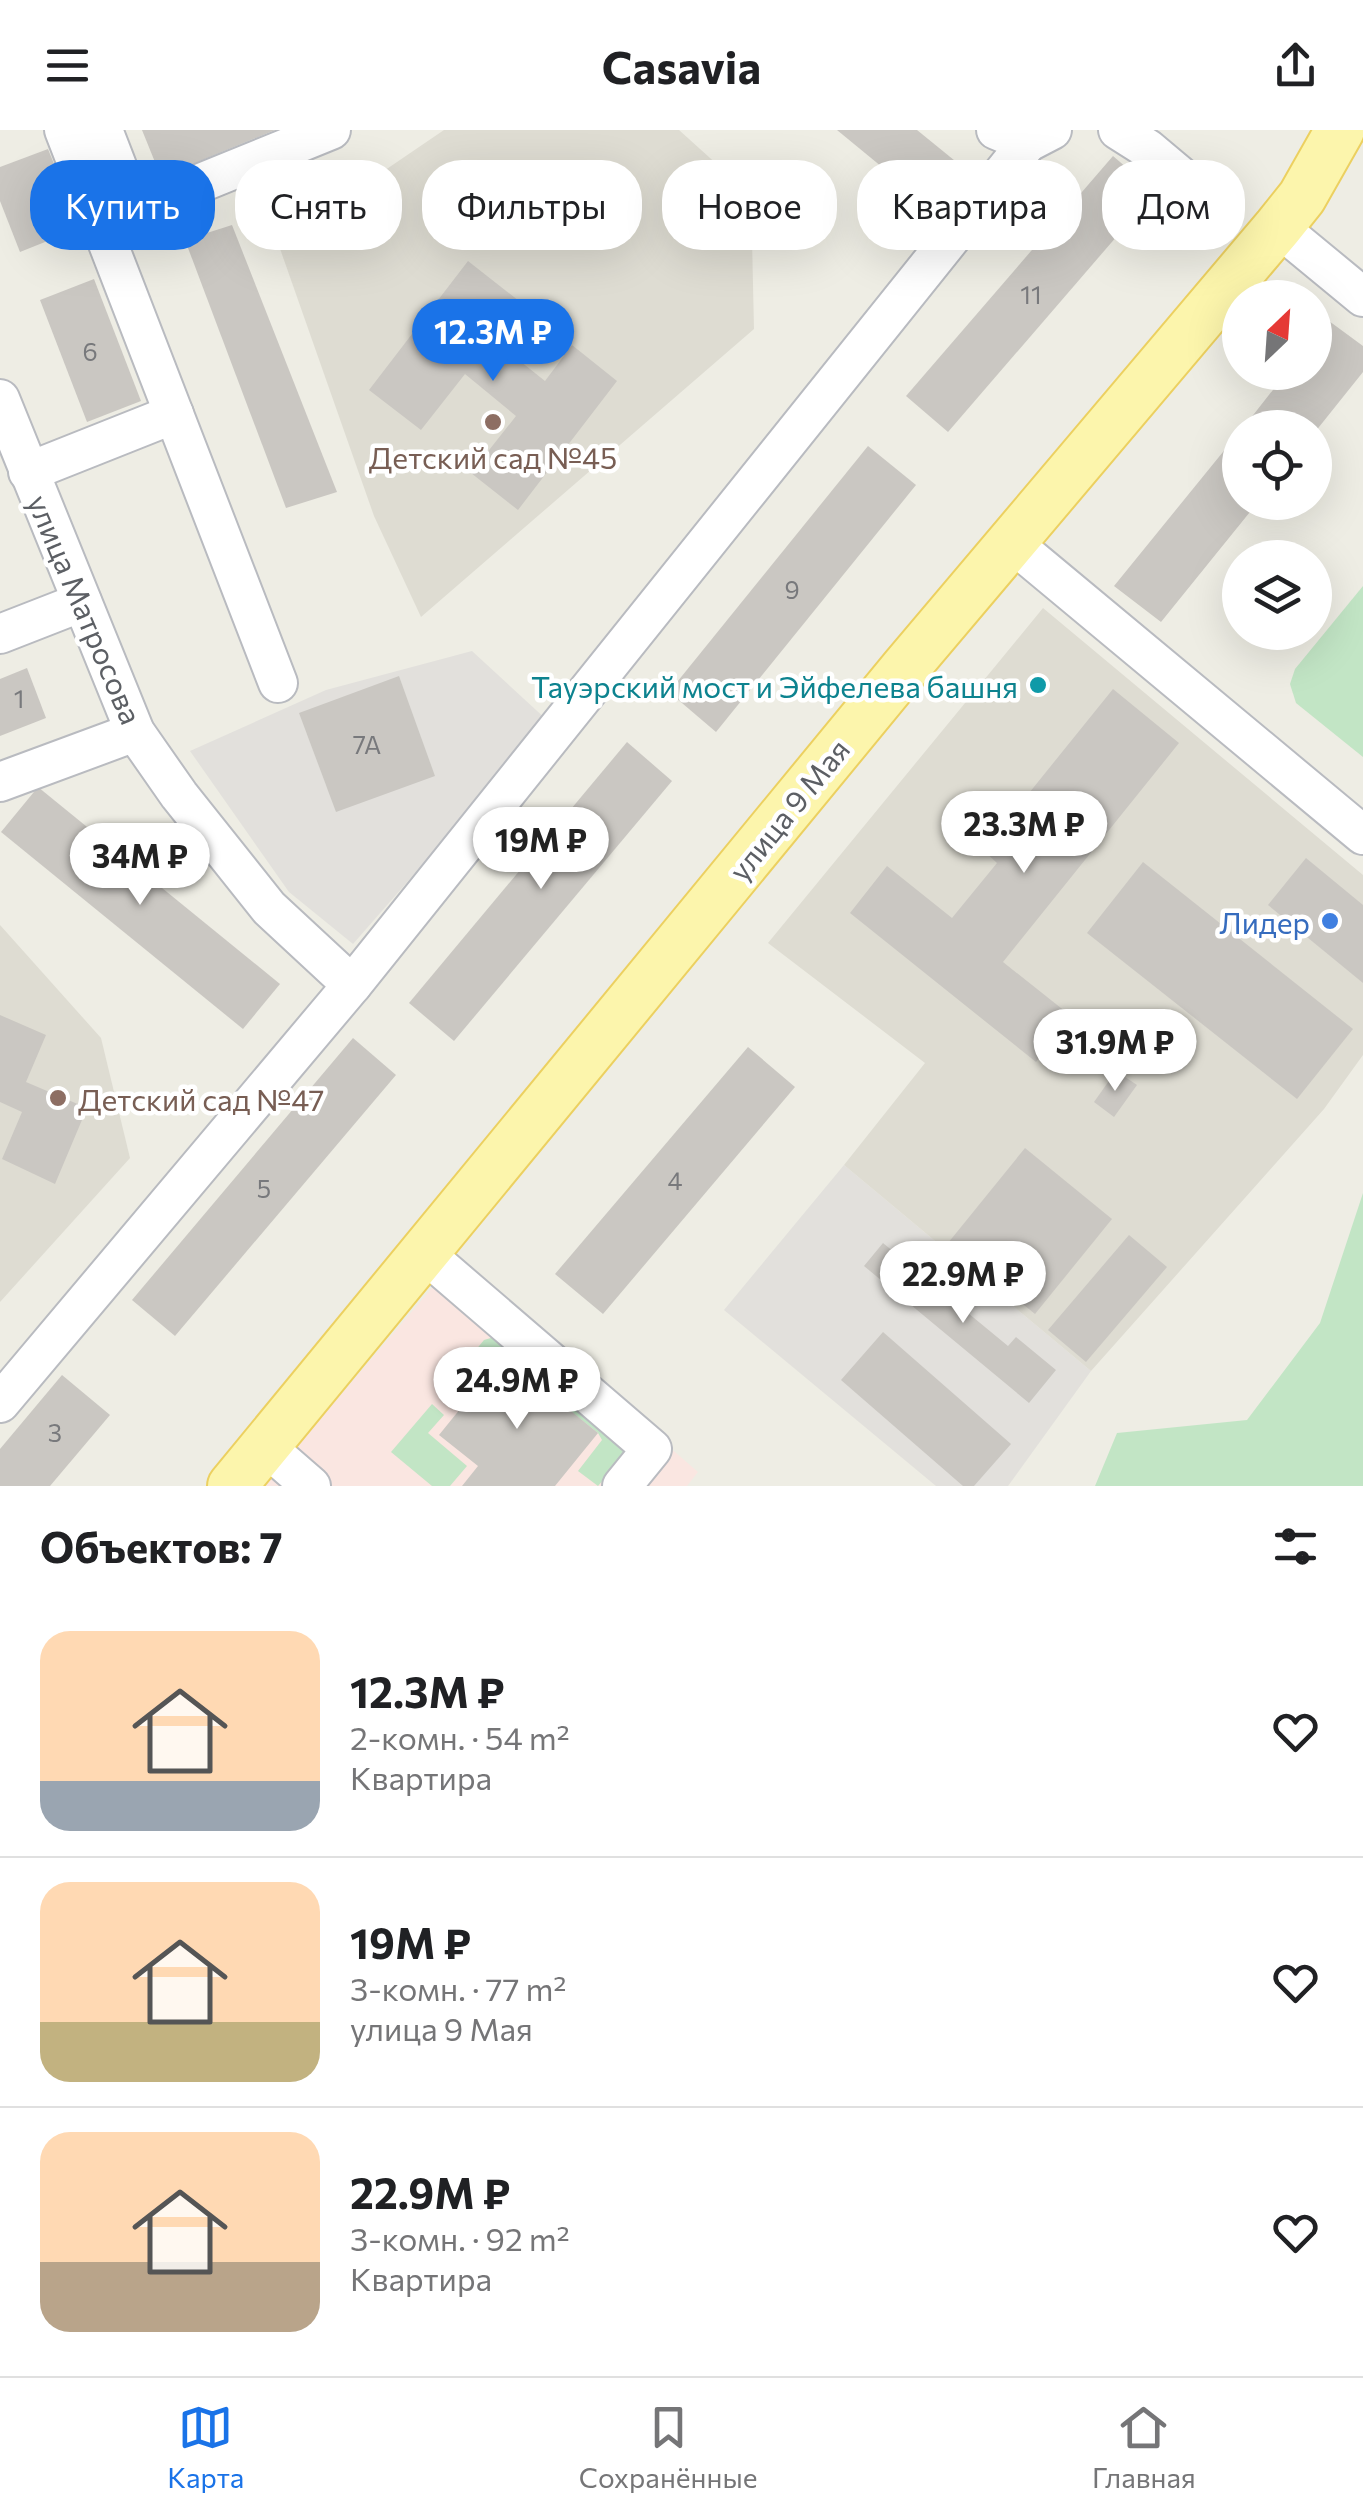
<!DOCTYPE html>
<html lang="ru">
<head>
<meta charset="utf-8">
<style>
  :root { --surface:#fff; --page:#f6f6f6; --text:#202124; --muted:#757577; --line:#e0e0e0; --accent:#1a73e8 }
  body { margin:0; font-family:Commissioner,sans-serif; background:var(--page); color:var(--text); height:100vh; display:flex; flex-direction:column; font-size:38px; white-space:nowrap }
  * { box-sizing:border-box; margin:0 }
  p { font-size:32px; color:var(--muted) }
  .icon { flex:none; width:55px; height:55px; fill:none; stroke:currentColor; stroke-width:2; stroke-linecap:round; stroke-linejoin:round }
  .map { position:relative; height:1356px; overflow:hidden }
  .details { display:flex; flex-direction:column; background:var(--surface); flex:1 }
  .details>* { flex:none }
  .guide { position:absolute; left:30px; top:30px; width:1305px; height:90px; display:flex; gap:20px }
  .needle { width:65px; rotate:25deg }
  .fabs { position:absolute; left:1222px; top:150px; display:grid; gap:20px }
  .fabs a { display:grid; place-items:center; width:110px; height:110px; border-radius:50%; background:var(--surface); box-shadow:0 10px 40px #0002; font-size:50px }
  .price { position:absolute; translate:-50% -85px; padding:0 22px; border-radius:35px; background:#fff; color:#222; font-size:32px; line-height:65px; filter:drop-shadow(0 2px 5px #0008) }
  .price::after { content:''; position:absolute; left:50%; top:60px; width:30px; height:22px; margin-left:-15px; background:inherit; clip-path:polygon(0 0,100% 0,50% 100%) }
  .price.selected { background:var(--accent); color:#fff }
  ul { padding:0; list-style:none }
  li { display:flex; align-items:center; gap:30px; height:250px; padding:0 40px }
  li+li { border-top:2px solid var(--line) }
  li span { display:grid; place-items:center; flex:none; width:280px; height:200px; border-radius:30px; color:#555 }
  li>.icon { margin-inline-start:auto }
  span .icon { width:120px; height:120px; fill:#fffc; stroke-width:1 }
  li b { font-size:42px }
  h2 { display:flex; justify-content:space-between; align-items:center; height:120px; padding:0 40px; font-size:42px }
  .tag { padding:0 35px; border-radius:40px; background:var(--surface); box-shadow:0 10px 40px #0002; font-size:35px; line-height:90px }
  .tag.selected { background:var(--accent); color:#fff }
  header { display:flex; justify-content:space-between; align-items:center; height:130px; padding:0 40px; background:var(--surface); font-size:45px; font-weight:700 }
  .tab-bar { display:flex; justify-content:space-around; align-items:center; height:140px; border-top:2px solid var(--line); background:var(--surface); font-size:28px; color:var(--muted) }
  .tab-bar a { display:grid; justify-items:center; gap:5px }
  .tab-bar .selected { color:var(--accent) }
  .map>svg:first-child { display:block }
</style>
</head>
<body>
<header><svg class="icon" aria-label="menu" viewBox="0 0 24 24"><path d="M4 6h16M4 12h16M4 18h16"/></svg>Casavia<svg class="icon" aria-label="share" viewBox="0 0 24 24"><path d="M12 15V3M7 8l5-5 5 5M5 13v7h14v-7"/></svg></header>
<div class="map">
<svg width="1363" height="1356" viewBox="0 0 1363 1356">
  <rect width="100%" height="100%" fill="#eeede4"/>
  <g fill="#e2e0dc">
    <polygon points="472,521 548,591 353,814 289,762 190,621 326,560"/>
    <polygon points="844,1035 1091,1241 1008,1356 936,1356 724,1180"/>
  </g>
  <g fill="#dedcd2">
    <polygon points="444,0 679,0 751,65 754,199 421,487 374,386 278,113"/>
    <polygon points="1043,478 1363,745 1363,925 1324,979 1091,1241 844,1035 925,933 768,813"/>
    <polygon points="0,795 101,908 130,1028 0,1172"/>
  </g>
  <polygon fill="#fae6e1" points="455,1131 698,1342 687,1356 263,1356"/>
  <g fill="#c2e5c5">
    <polygon points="1363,456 1363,627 1296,573 1290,554 1295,539"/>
    <polygon points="1363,1063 1363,1356 1095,1356 1117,1303 1247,1290 1320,1193"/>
    <polygon points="494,1207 624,1318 621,1330 598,1356 578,1341 602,1310 598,1303 495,1221 477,1243 465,1233 484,1210"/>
    <polygon points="432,1274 444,1285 428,1303 467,1336 450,1356 432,1356 391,1322"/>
  </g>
  <g fill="#cac7c2">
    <polygon points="142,0 275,0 161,47"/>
    <polygon points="837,0 917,0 976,48 944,88"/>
    <polygon points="48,19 80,98 20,122 0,71 0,37"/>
    <polygon points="1113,26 1155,62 948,302 906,266"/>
    <polygon points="232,95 337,362 286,378 185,110"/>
    <polygon points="468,131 519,171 491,208 545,251 572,215 617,251 518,380 471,343 516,286 465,244 421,300 369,260"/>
    <polygon points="94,149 141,271 87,292 40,170"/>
    <polygon points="1329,191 1363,216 1363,242 1315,302 1315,298 1243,298 1287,242 1315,242 1315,208"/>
    <polygon points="1240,301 1240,372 1258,372 1161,492 1114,456"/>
    <polygon points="868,316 916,355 716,602 669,562"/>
    <polygon points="27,538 46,588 0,606 0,549"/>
    <polygon points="399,546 435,646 336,682 299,583"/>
    <polygon points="1113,559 1179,613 1003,832 1071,886 1036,932 850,783 887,736 952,788 997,733 983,720"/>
    <polygon points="627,612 672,651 454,911 409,873"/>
    <polygon points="38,657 280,854 243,899 1,702"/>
    <polygon points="1306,728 1363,775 1363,853 1268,775"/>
    <polygon points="1143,732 1353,899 1297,969 1087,803"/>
    <polygon points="0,885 46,905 26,952 87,978 55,1054 2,1029 22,982 0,972"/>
    <polygon points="353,908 396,945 175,1206 132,1170"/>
    <polygon points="748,917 795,957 603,1184 555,1144"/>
    <polygon points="1116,941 1137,955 1114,987 1094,972"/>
    <polygon points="1025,1018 1112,1089 1035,1184 948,1113"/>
    <polygon points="1129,1105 1167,1137 1086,1232 1048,1200"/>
    <polygon points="883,1113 1008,1216 1016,1207 1056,1240 1029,1273 864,1136"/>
    <polygon points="883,1202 1011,1314 974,1356 963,1356 841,1250"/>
    <polygon points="503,1226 598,1303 555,1356 462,1356 478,1336 439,1305"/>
    <polygon points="62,1245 110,1285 50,1356 0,1356 0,1319"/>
  </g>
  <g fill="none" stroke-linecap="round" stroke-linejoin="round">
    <g stroke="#b9bbc0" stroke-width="42">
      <g id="minor">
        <polyline points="64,0 278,553"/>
        <polyline points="103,0 134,80 331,0"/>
        <polyline points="996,0 1027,13 1052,0"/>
        <polyline points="1118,0 1148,19 1198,61"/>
        <polyline points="1278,97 1363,167"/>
        <polyline points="0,269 135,602 179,665 269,778 352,855"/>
        <polyline points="28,342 174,284"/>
        <polyline points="1011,412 1363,705"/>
        <polyline points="0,504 82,472"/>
        <polyline points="0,652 135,602"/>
        <polyline points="424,1123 652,1319 622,1356"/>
        <polyline points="0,1273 352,855 1027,13"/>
        <polyline points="265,1316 311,1356"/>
      </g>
    </g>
    <g stroke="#ecd060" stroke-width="52">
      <polyline id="major" points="232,1356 905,538 1278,97 1302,67 1340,0"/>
    </g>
    <use href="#minor" stroke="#fff" stroke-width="38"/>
    <use href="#major" stroke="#fcf5ac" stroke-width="48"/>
  </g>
  <g fill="#8d6e63" stroke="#fff" stroke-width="4">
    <circle cx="493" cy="292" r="10"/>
    <circle cx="58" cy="968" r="10"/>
  </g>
  <circle fill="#0f9aa8" stroke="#fff" stroke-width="4" cx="1038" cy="555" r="10"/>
  <circle fill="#3f7fe0" stroke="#fff" stroke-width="4" cx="1330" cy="791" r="10"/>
  <g text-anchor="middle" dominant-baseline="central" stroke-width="9" stroke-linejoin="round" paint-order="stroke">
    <g font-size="25" fill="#78797c">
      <text x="1031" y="164">11</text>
      <text x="90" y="221">6</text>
      <text x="792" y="459">9</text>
      <text x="19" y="568">1</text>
      <text x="367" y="614">7А</text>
      <text x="675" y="1050">4</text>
      <text x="264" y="1058">5</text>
      <text x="55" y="1302">3</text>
    </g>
    <g font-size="30" fill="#785e54" stroke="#fff">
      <text x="493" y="326">Детский сад №45</text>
      <text x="78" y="968" text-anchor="start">Детский сад №47</text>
    </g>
    <g font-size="30" fill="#5c5f64" stroke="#fff">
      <text transform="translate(86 479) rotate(67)">улица Матросова</text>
      <text transform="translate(788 679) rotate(-51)">улица 9 Мая</text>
    </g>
    <g font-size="30" fill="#0d838f" stroke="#fff" text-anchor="end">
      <text x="1018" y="555">Тауэрский мост и Эйфелева башня</text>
    </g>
    <g font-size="30" fill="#366cbe" stroke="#fff" text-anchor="end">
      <text x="1310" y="791">Лидер</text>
    </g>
  </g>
</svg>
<div class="fabs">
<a><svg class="needle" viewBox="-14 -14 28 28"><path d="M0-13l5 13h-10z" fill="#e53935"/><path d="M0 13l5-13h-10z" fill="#757577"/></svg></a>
<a><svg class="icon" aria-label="locate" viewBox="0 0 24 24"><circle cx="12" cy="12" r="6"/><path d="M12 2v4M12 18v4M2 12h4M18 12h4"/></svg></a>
<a><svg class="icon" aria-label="layers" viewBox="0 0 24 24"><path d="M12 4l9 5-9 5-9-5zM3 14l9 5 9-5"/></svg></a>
</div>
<b class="price selected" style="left:493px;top:254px">12.3M ₽</b>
<b class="price" style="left:1024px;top:746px">23.3M ₽</b>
<b class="price" style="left:541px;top:762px">19M ₽</b>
<b class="price" style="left:140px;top:778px">34M ₽</b>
<b class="price" style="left:1115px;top:964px">31.9M ₽</b>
<b class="price" style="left:963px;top:1196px">22.9M ₽</b>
<b class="price" style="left:517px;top:1302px">24.9M ₽</b>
<div class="guide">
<a class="tag selected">Купить</a>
<a class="tag">Снять</a>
<a class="tag">Фильтры</a>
<a class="tag">Новое</a>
<a class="tag">Квартира</a>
<a class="tag">Дом</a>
</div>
</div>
<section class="details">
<h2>Объектов: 7<svg class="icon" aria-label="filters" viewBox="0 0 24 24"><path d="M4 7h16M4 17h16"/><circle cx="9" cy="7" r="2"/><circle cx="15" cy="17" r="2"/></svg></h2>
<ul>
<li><span style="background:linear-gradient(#ffd9b3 75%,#9aa5b1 0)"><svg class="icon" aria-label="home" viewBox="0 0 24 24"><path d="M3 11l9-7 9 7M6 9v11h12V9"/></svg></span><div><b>12.3M ₽</b><p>2-комн. · 54 m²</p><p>Квартира</p></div><svg class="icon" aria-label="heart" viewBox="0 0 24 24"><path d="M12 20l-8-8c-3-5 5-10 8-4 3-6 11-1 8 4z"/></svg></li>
<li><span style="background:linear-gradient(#ffd9b3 70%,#c2b280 0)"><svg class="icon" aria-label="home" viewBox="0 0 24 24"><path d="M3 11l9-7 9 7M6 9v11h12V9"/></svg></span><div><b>19M ₽</b><p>3-комн. · 77 m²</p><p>улица 9 Мая</p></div><svg class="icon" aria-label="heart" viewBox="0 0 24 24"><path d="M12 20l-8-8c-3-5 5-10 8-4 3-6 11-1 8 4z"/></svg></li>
<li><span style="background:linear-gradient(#ffd9b3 65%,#b9a48a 0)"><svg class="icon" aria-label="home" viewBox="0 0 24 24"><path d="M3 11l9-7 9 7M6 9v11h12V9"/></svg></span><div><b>22.9M ₽</b><p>3-комн. · 92 m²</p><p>Квартира</p></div><svg class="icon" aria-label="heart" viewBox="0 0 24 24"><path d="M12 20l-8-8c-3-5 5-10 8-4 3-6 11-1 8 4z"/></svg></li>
</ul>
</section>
<nav class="tab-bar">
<a class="selected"><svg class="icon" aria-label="map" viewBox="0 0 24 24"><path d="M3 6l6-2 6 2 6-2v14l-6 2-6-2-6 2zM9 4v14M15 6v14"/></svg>Карта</a>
<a><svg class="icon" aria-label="saved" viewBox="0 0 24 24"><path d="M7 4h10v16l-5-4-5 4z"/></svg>Сохранённые</a>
<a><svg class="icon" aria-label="home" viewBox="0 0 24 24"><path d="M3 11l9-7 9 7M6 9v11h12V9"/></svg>Главная</a>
</nav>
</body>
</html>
